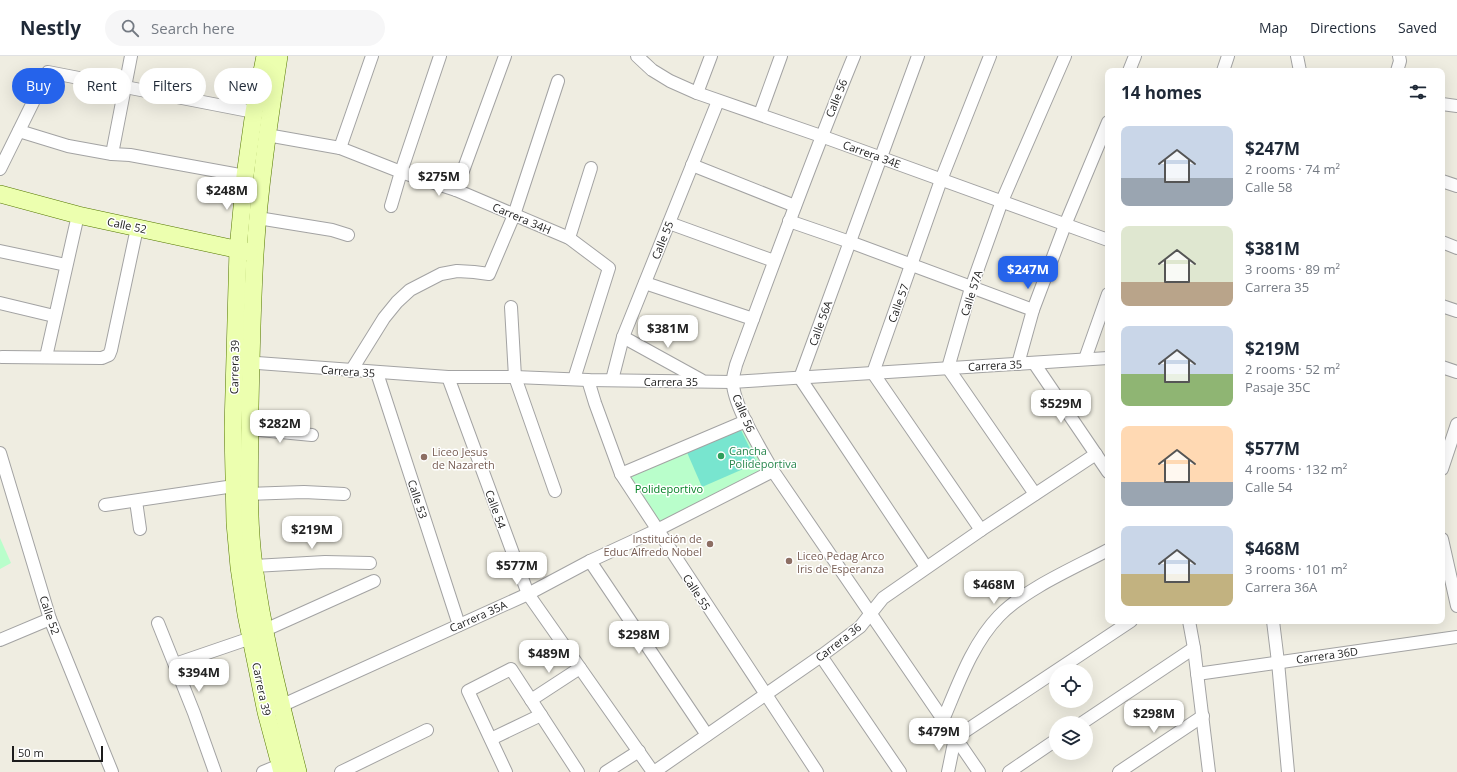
<!DOCTYPE html>
<html lang="en">
<head>
<meta charset="utf-8">
<style>
  :root { --surface:#fff; --page:#f6f6f7; --text:#1f2937; --muted:#747a83; --line:#e0e1e3; --accent:#2563eb }
  body { margin:0; font-family:"Open Sans",sans-serif; background:var(--page); color:var(--text); height:100vh; display:flex; flex-direction:column; font-size:15px; white-space:nowrap }
  * { box-sizing:border-box; margin:0 }
  p { font-size:13px; color:var(--muted) }
  .icon { flex:none; width:22px; height:22px; fill:none; stroke:currentColor; stroke-width:2; stroke-linecap:round; stroke-linejoin:round }
  .map { position:relative; flex:1; overflow:hidden }
  .details { position:absolute; left:1105px; top:12px; width:340px; height:556px; display:flex; flex-direction:column; background:var(--surface); border-radius:8px; box-shadow:0 4px 16px #0002 }
  .details>* { flex:none }
  .hud { position:absolute; left:12px; top:12px; width:380px; height:36px; display:flex; gap:8px }
  .controls { position:absolute; left:1049px; top:608px; display:grid; gap:8px }
  .controls a { display:grid; place-items:center; width:44px; height:44px; border-radius:50%; background:var(--surface); box-shadow:0 4px 16px #0002; font-size:20px }
  .scale { position:absolute; left:12px; bottom:10px; width:91px; box-sizing:border-box; padding-left:4px; border:2px solid #1c1c1c; border-top:0; font-size:11px; line-height:14px; white-space:nowrap; color:#1c1c1c; -webkit-text-stroke:3px #fff; paint-order:stroke }
  .price { position:absolute; translate:-50% -34px; padding:0 9px; border-radius:8px; background:#fff; color:#222; font-size:13px; line-height:26px; filter:drop-shadow(0 1px 2px #0008) }
  .price::after { content:''; position:absolute; left:50%; top:24px; width:12px; height:9px; margin-left:-6px; background:inherit; clip-path:polygon(0 0,100% 0,50% 100%) }
  .price.on { background:var(--accent); color:#fff }
  ul { padding:0; list-style:none }
  li { display:flex; align-items:center; gap:12px; height:100px; padding:0 16px }
  li span { display:grid; place-items:center; flex:none; width:112px; height:80px; border-radius:8px; color:#555 }
  li>.icon { margin-inline-start:auto }
  span .icon { width:48px; height:48px; fill:#fffc; stroke-width:1 }
  li b { font-size:17px }
  h2 { display:flex; justify-content:space-between; align-items:center; height:48px; padding:0 16px; font-size:17px }
  .pill { padding:0 14px; border-radius:18px; background:var(--surface); box-shadow:0 4px 16px #0002; font-size:14px; line-height:36px }
  .pill.on { background:var(--accent); color:#fff }
  header { display:flex; align-items:center; gap:24px; box-sizing:border-box; height:56px; padding:0 20px; background:var(--surface); border-bottom:1px solid var(--line) }
  header strong { font-size:19px }
  nav { display:flex; gap:22px; margin-inline-start:auto; font-size:14px }
  .search { width:280px; height:36px; background:var(--page); display:flex; align-items:center; gap:10px; box-sizing:border-box; padding:0 14px; border-radius:22px; color:var(--muted); font-size:15px }
  .map>svg:first-child { display:block }
</style>
</head>
<body>
<header>
<strong>Nestly</strong>
<div class="search"><svg class="icon" aria-label="search" viewBox="0 0 24 24"><circle cx="10" cy="10" r="6"/><path d="M15 15l6 6"/></svg>Search here</div>
<nav><a>Map</a><a>Directions</a><a>Saved</a></nav>
</header>
<div class="map">
<svg width="1457" height="716" viewBox="0 0 1457 716">
  <rect width="100%" height="100%" fill="#efede1"/>
  <g fill="#b9fecb">
    <polygon points="746,365 773,415 657,474 621,418"/>
    <polygon points="0,482 11,507 0,513"/>
  </g>
  <polygon fill="#78e5cf" points="740,372 757,407 702,431 686,394"/>
  <g fill="none" stroke-linecap="round" stroke-linejoin="round">
    <g stroke="#a3a3a3" stroke-width="14">
      <g id="street">
        <polyline points="637,0 652,14 670,25 697,37 821,80 1108,184"/>
        <path d="M 854,0 C 812,102 774,206 736,309 C 735,314 733,319 733,324 C 731,346 762,395 773,415 L 979,716"/>
        <polyline points="918,0 800,322 926,511"/>
        <polyline points="1297,0 1300,15"/>
        <polyline points="1129,15 1135,0"/>
        <polyline points="1223,15 1228,0"/>
        <polyline points="1397,15 1400,5 1399,0"/>
        <polyline points="697,37 711,0"/>
        <polyline points="1442,48 1457,50"/>
        <polyline points="760,58 781,0"/>
        <polyline points="19,75 68,90 112,98 130,99 245,120"/>
        <polyline points="267,79 340,92 401,116 456,134 569,182 609,212 574,323"/>
        <polyline points="340,92 372,0"/>
        <polyline points="112,98 131,0"/>
        <polyline points="692,109 795,150"/>
        <polyline points="0,113 48,16 254,56"/>
        <polyline points="1442,125 1457,130"/>
        <polyline points="456,134 505,0"/>
        <polyline points="391,150 401,116 440,0"/>
        <polyline points="258,162 332,174 348,179"/>
        <polyline points="789,165 850,186 1033,254"/>
        <polyline points="669,167 774,205"/>
        <polyline points="569,182 591,112"/>
        <polyline points="1442,186 1457,192"/>
        <polyline points="0,195 66,209"/>
        <polyline points="645,227 753,263"/>
        <polyline points="0,247 54,260"/>
        <polyline points="1442,250 1457,255"/>
        <polyline points="511,251 515,321 555,435"/>
        <polyline points="623,281 701,324"/>
        <polyline points="2,301 102,302 109,299 111,294 137,172"/>
        <polyline points="46,301 78,159"/>
        <polyline points="1085,303 1108,238"/>
        <polyline points="243,306 448,321 515,321 588,324 732,326 1108,302"/>
        <polyline points="1034,307 1108,416"/>
        <polyline points="1018,308 1033,254 1065,169 1108,66"/>
        <polyline points="1442,311 1457,316"/>
        <polyline points="351,315 384,262 397,246 410,234 441,218 457,215 474,216 489,218 514,159 558,25"/>
        <polyline points="377,317 459,569"/>
        <polyline points="448,321 528,538 653,716"/>
        <polyline points="588,324 595,347 621,418 817,716"/>
        <polyline points="612,324 623,281 718,45"/>
        <polyline points="250,373 312,379"/>
        <polyline points="0,397 50,563 112,716"/>
        <polyline points="1442,413 1457,368"/>
        <polyline points="621,418 746,365"/>
        <polyline points="250,438 304,436 344,438"/>
        <polyline points="1035,438 948,312 971,232 1002,145 1065,0"/>
        <polyline points="136,445 140,473"/>
        <polyline points="105,449 234,430"/>
        <polyline points="981,474 873,317 941,124 990,0"/>
        <polyline points="1442,483 1457,550"/>
        <polyline points="590,505 707,679"/>
        <polyline points="254,510 325,506 370,507"/>
        <polyline points="1189,565 1194,592 1209,716"/>
        <polyline points="1273,565 1278,606 1288,716"/>
        <polyline points="158,567 194,657 215,716"/>
        <polyline points="265,574 374,525"/>
        <polyline points="0,584 50,563"/>
        <polyline points="821,600 900,716"/>
        <polyline points="175,608 251,582"/>
        <polyline points="1197,618 1457,581"/>
        <polyline points="531,644 580,612"/>
        <polyline points="274,653 528,538 590,505 657,474 773,415"/>
        <path d="M 943,664 C 958,629 972,588 999,560 C 1025,533 1074,512 1108,494"/>
        <polyline points="1082,667 1194,592"/>
        <polyline points="491,683 541,659"/>
        <polyline points="263,716 280,709"/>
        <polyline points="341,716 427,674"/>
        <polyline points="506,716 468,635 511,613 578,716"/>
        <polyline points="606,716 639,695"/>
        <polyline points="654,716 821,600 860,571 883,542 981,474 1096,398"/>
        <polyline points="948,716 955,682 1131,565"/>
        <polyline points="1009,716 1056,684"/>
        <polyline points="1119,716 1203,660"/>
      </g>
    </g>
    <g stroke="#547700" stroke-width="18">
      <g id="secondary">
        <polyline points="265,0 254,56 245,120 238,193 233,372 235,467 239,511 246,558 266,656 282,716"/>
        <path d="M 279,0 C 269,66 259,132 255,198 C 252,249 251,300 250,351 C 250,403 247,458 254,510 C 263,580 281,648 298,716"/>
        <polyline points="0,138 78,159 249,196"/>
      </g>
    </g>
    <use href="#street" stroke="#fff" stroke-width="12"/>
    <use href="#secondary" stroke="#ecffaf" stroke-width="17"/>
  </g>
  <circle fill="#2e9e5b" stroke="#fff" stroke-width="1.5" cx="721" cy="400" r="4"/>
  <g fill="#8d6e63" stroke="#fff" stroke-width="1.5">
    <circle cx="424" cy="401" r="4"/>
    <circle cx="710" cy="488" r="4"/>
    <circle cx="789" cy="505" r="4"/>
  </g>
  <g text-anchor="middle" dominant-baseline="central" stroke-width="3" stroke-linejoin="round" paint-order="stroke">
    <g font-size="11" fill="#1c1c1c" stroke="#fff">
      <text transform="translate(836 42) rotate(-68)">Calle 56</text>
      <text transform="translate(872 98) rotate(20)">Carrera 34E</text>
      <text transform="translate(522 162) rotate(23)">Carrera 34H</text>
      <text transform="translate(127 169) rotate(12)">Calle 52</text>
      <text transform="translate(662 184) rotate(-68)">Calle 55</text>
      <text transform="translate(971 237) rotate(-72)">Calle 57A</text>
      <text transform="translate(898 247) rotate(-70)">Calle 57</text>
      <text transform="translate(820 267) rotate(-70)">Calle 56A</text>
      <text transform="translate(995 309) rotate(-3)">Carrera 35</text>
      <text transform="translate(234 311) rotate(-89)">Carrera 39</text>
      <text transform="translate(348 315) rotate(4)">Carrera 35</text>
      <text x="671" y="325">Carrera 35</text>
      <text transform="translate(744 357) rotate(67)">Calle 56</text>
      <text transform="translate(418 443) rotate(72)">Calle 53</text>
      <text transform="translate(496 453) rotate(70)">Calle 54</text>
      <text transform="translate(697 536) rotate(57)">Calle 55</text>
      <text transform="translate(50 559) rotate(71)">Calle 52</text>
      <text transform="translate(478 560) rotate(-24)">Carrera 35A</text>
      <text transform="translate(838 586) rotate(-38)">Carrera 36</text>
      <text transform="translate(1327 599) rotate(-8)">Carrera 36D</text>
      <text transform="translate(262 633) rotate(78)">Carrera 39</text>
    </g>
    <g font-size="11" fill="#27864d" stroke="#fff" text-anchor="start">
      <text x="729" y="394">Cancha<tspan x="729" dy="13">Polideportiva</tspan></text>
    </g>
    <g font-size="11" fill="#785e54" stroke="#fff" text-anchor="start">
      <text x="432" y="395">Liceo Jesus<tspan x="432" dy="13">de Nazareth</tspan></text>
      <text x="702" y="482" text-anchor="end">Institución de<tspan x="702" dy="13">Educ Alfredo Nobel</tspan></text>
      <text x="797" y="499">Liceo Pedag Arco<tspan x="797" dy="13">Iris de Esperanza</tspan></text>
    </g>
    <g font-size="11" fill="#028224" stroke="#fff">
      <text x="669" y="432">Polideportivo</text>
    </g>
  </g>
</svg>
<div class="controls">
<a><svg class="icon" aria-label="locate" viewBox="0 0 24 24"><circle cx="12" cy="12" r="6"/><path d="M12 2v4M12 18v4M2 12h4M18 12h4"/></svg></a>
<a><svg class="icon" aria-label="layers" viewBox="0 0 24 24"><path d="M12 4l9 5-9 5-9-5zM3 14l9 5 9-5"/></svg></a>
</div>
<div class="scale">50 m</div>
<b class="price" style="left:439px;top:141px">$275M</b>
<b class="price" style="left:227px;top:155px">$248M</b>
<b class="price on" style="left:1028px;top:234px">$247M</b>
<b class="price" style="left:668px;top:293px">$381M</b>
<b class="price" style="left:1061px;top:368px">$529M</b>
<b class="price" style="left:280px;top:388px">$282M</b>
<b class="price" style="left:312px;top:494px">$219M</b>
<b class="price" style="left:517px;top:530px">$577M</b>
<b class="price" style="left:994px;top:549px">$468M</b>
<b class="price" style="left:639px;top:599px">$298M</b>
<b class="price" style="left:549px;top:618px">$489M</b>
<b class="price" style="left:199px;top:637px">$394M</b>
<b class="price" style="left:1154px;top:678px">$298M</b>
<b class="price" style="left:939px;top:696px">$479M</b>
<div class="hud">
<a class="pill on">Buy</a>
<a class="pill">Rent</a>
<a class="pill">Filters</a>
<a class="pill">New</a>
</div>
<section class="details">
<h2>14 homes<svg class="icon" aria-label="filters" viewBox="0 0 24 24"><path d="M4 7h16M4 17h16"/><circle cx="9" cy="7" r="2"/><circle cx="15" cy="17" r="2"/></svg></h2>
<ul>
<li><span style="background:linear-gradient(#c9d6e8 65%,#9aa5b1 0)"><svg class="icon" aria-label="home" viewBox="0 0 24 24"><path d="M3 11l9-7 9 7M6 9v11h12V9"/></svg></span><div><b>$247M</b><p>2 rooms · 74 m²</p><p>Calle 58</p></div></li>
<li><span style="background:linear-gradient(#dfe7d0 70%,#b9a48a 0)"><svg class="icon" aria-label="home" viewBox="0 0 24 24"><path d="M3 11l9-7 9 7M6 9v11h12V9"/></svg></span><div><b>$381M</b><p>3 rooms · 89 m²</p><p>Carrera 35</p></div></li>
<li><span style="background:linear-gradient(#c9d6e8 60%,#8fb573 0)"><svg class="icon" aria-label="home" viewBox="0 0 24 24"><path d="M3 11l9-7 9 7M6 9v11h12V9"/></svg></span><div><b>$219M</b><p>2 rooms · 52 m²</p><p>Pasaje 35C</p></div></li>
<li><span style="background:linear-gradient(#ffd9b3 70%,#9aa5b1 0)"><svg class="icon" aria-label="home" viewBox="0 0 24 24"><path d="M3 11l9-7 9 7M6 9v11h12V9"/></svg></span><div><b>$577M</b><p>4 rooms · 132 m²</p><p>Calle 54</p></div></li>
<li><span style="background:linear-gradient(#c9d6e8 60%,#c2b280 0)"><svg class="icon" aria-label="home" viewBox="0 0 24 24"><path d="M3 11l9-7 9 7M6 9v11h12V9"/></svg></span><div><b>$468M</b><p>3 rooms · 101 m²</p><p>Carrera 36A</p></div></li>
</ul>
</section>
</div>
</body>
</html>
